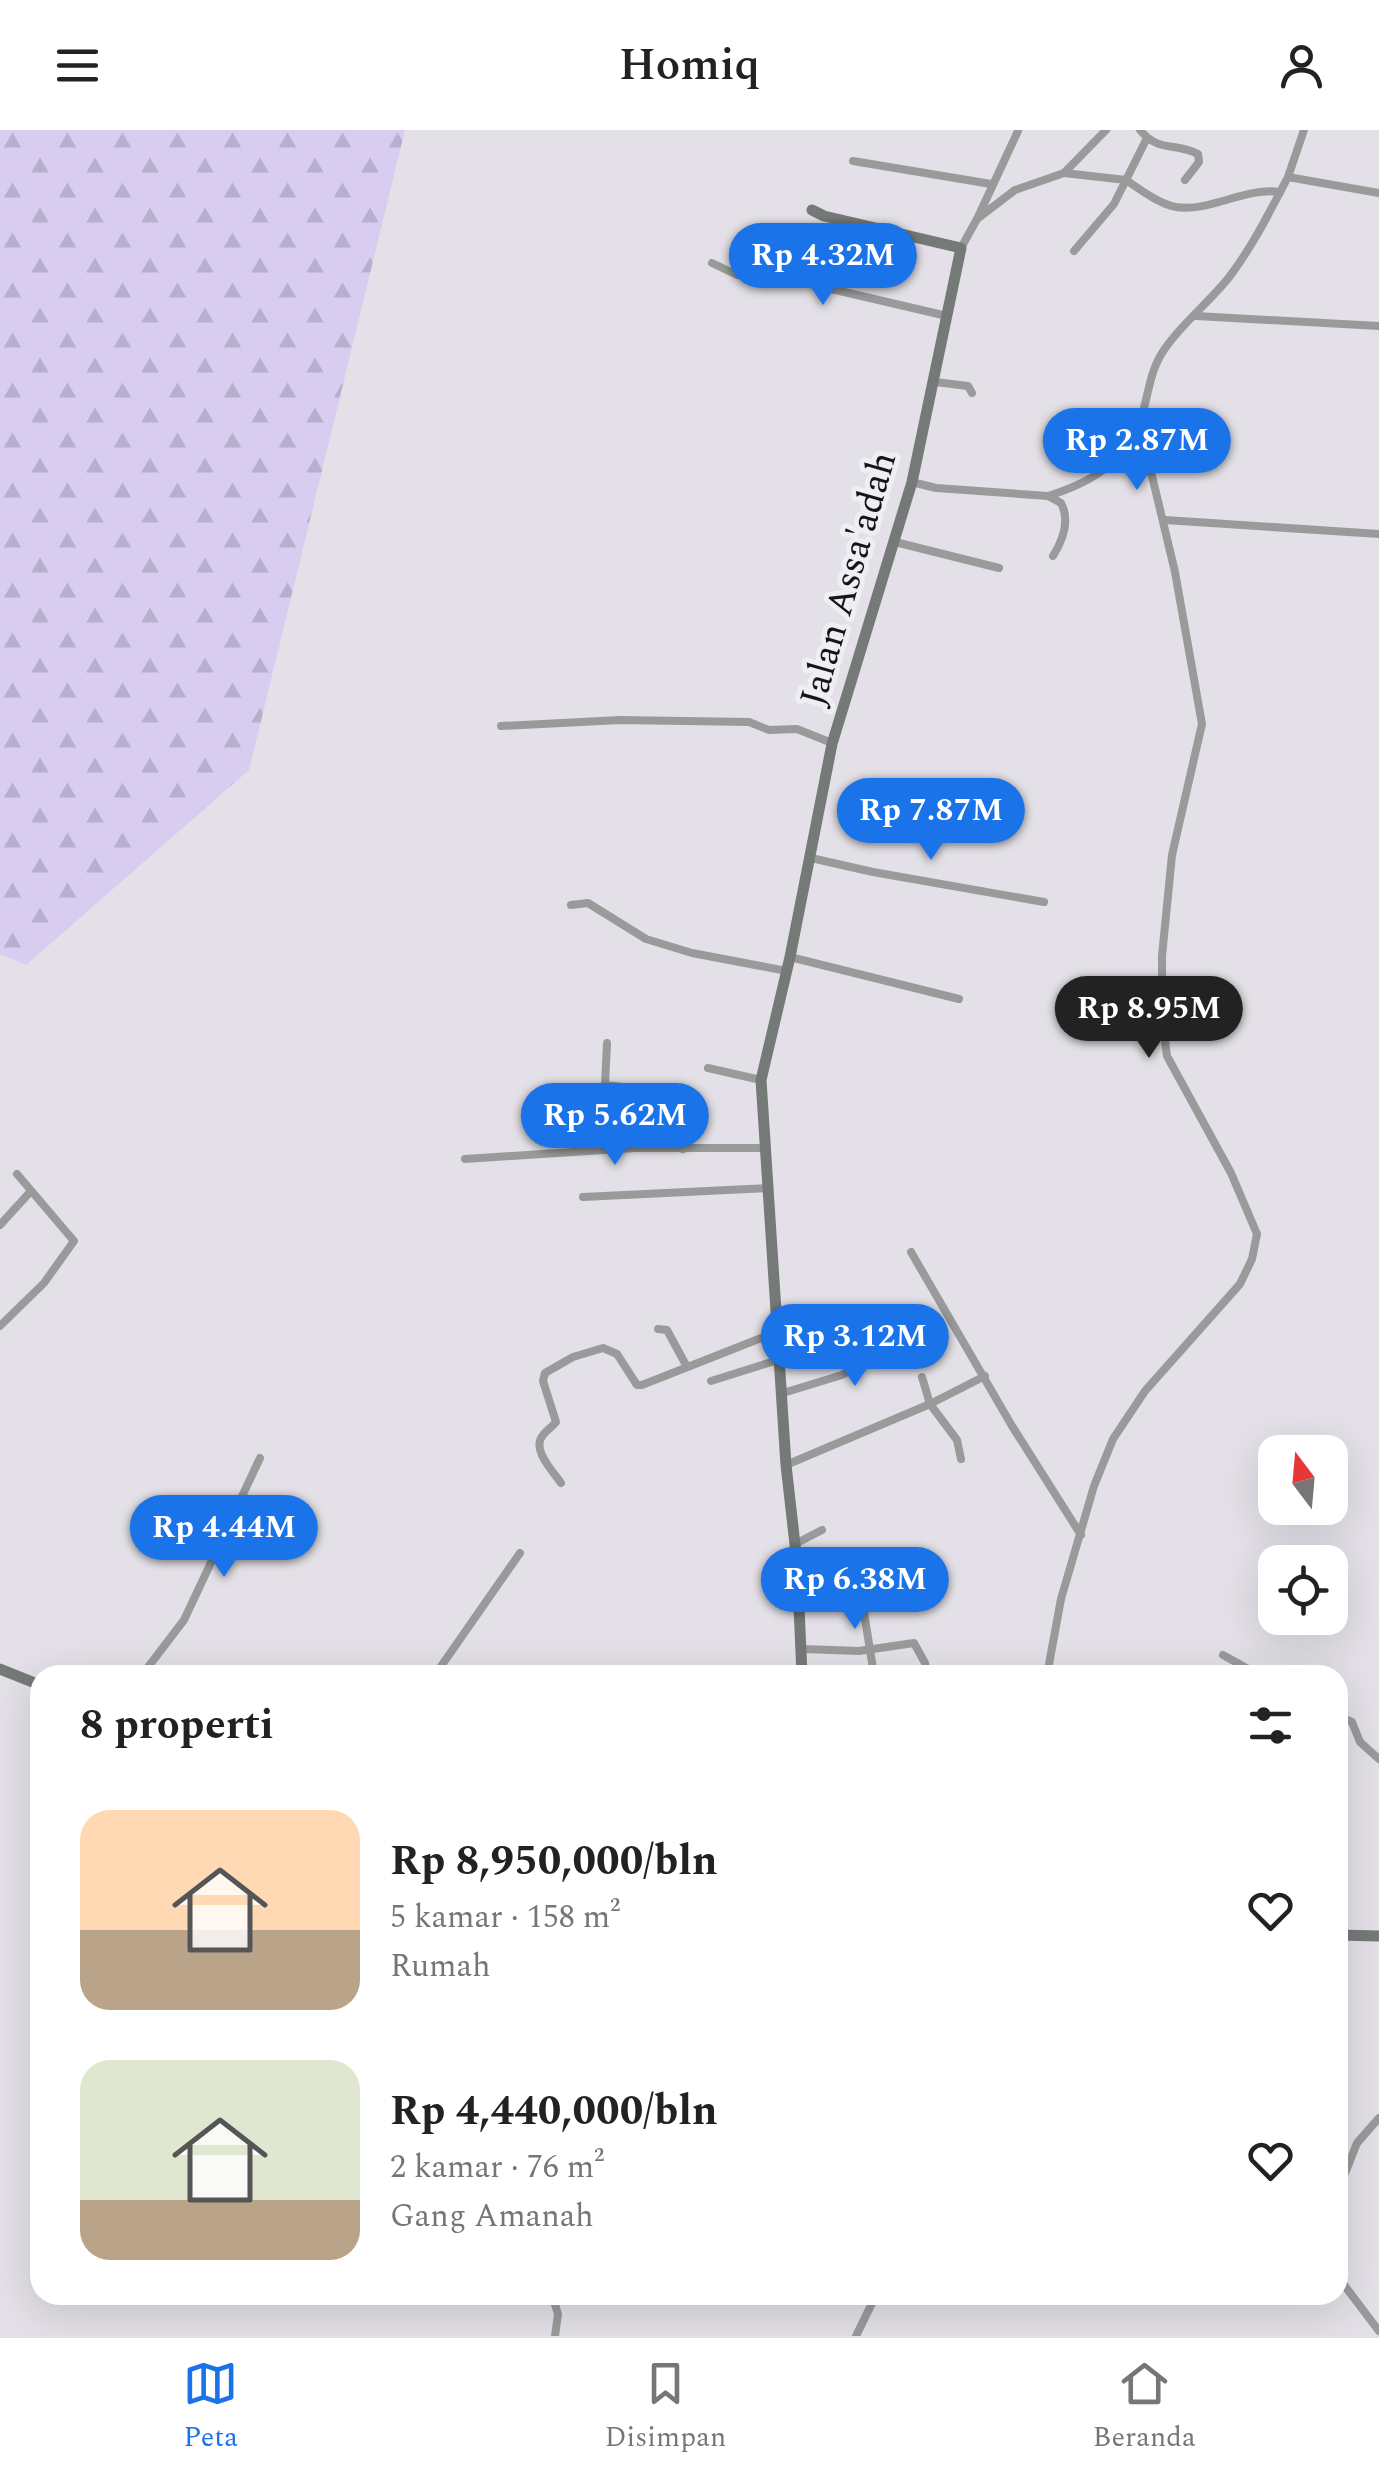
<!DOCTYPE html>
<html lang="id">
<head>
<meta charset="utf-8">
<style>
  :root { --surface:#fff; --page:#f2f2f2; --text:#222; --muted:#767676; --line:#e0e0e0; --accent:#1a73e8 }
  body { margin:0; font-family:Spectral,serif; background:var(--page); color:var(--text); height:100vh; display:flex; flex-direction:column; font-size:38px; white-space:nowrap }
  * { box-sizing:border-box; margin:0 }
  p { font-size:32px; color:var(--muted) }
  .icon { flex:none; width:55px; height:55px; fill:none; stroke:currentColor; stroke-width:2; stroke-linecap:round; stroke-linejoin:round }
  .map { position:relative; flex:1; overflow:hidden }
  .drawer { position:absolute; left:30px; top:1535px; width:1318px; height:640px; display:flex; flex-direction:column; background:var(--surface); border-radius:30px; box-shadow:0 10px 40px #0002 }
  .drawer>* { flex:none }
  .needle { width:65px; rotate:344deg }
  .tools { position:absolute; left:1258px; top:1305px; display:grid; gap:20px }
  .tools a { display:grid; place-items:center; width:90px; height:90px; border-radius:20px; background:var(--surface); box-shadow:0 10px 40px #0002; font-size:50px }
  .price { position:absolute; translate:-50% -85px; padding:0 22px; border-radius:35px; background:var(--accent); color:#fff; font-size:32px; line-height:65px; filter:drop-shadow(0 2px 5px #0008) }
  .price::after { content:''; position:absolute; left:50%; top:60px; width:30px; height:22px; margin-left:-15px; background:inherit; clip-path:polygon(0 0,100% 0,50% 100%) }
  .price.on { background:#222; color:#fff }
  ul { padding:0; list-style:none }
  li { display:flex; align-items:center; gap:30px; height:250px; padding:0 50px }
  li span { display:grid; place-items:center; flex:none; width:280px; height:200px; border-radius:30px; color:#555 }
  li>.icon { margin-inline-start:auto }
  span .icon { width:120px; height:120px; fill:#fffc; stroke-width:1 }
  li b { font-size:42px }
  h2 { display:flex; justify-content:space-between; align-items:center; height:120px; padding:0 50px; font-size:42px }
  header { display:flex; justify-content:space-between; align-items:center; height:130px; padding:0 50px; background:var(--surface); font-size:45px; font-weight:600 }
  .tab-bar { display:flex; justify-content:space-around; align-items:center; height:140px; border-top:2px solid var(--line); background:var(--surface); font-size:28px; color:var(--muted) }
  .tab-bar a { display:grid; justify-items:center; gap:5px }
  .tab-bar .on { color:var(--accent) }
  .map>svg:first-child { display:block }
</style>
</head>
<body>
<header><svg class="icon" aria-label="menu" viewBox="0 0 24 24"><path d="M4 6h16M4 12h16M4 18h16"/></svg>Homiq<svg class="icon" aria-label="person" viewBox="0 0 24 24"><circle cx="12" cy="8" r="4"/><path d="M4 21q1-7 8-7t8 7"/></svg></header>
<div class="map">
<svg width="1379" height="2206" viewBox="0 0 1379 2206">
  <defs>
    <pattern id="forest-firs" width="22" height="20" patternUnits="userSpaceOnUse" patternTransform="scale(2.5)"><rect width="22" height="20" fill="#d8ccf0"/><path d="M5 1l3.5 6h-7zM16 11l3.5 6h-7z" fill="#b8aecd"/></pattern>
  </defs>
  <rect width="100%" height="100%" fill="#e3e1e7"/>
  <polygon fill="url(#forest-firs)" points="0,0 405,0 249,640 26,835 0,824"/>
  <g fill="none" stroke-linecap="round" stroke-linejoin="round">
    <g stroke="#989b9a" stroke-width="8">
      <path d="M 1140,0 C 1159,23 1175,12 1198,24 L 1199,32 L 1185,50"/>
      <polyline points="853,31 991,54"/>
      <polyline points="1064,43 1106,0"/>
      <polyline points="1288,47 1304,0"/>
      <polyline points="978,87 1018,1"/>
      <polyline points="961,118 977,89 1015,60 1064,43 1126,50 1147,8"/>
      <path d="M 1074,121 L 1114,74 L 1126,50 C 1141,60 1159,74 1176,77 C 1211,82 1245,57 1280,62"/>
      <polyline points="712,133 737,145 797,151 947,186"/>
      <polyline points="1196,186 1379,196"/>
      <polyline points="935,252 968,256 972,263"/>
      <path d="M 912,352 L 936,358 L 1048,366 L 1061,373 C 1070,390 1063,410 1053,426"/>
      <path d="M 1048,366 C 1090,353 1129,331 1142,285 C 1149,262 1150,240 1164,220 C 1181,194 1210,172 1230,146 C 1254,114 1270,81 1288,47 L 1379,63"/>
      <polyline points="1165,390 1379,404"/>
      <polyline points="895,412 999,438"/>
      <polyline points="501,596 620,590 749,592 769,600 797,599 832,613"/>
      <polyline points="811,728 873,742 1044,772"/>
      <polyline points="571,775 588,773 646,809 692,823 787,841"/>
      <polyline points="790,827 959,869"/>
      <polyline points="607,913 605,955 683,964 683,1019"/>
      <polyline points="708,938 761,950"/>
      <polyline points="465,1029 635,1018 764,1018"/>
      <polyline points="583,1067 767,1058"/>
      <polyline points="0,1095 31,1061"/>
      <polyline points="911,1122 1012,1296 1081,1405"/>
      <polyline points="0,1196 44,1153 74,1111 17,1044"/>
      <polyline points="658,1199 667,1200 687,1237"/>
      <polyline points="711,1251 781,1229"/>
      <polyline points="783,1263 842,1245 849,1241 855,1229 913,1213"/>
      <polyline points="961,1329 957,1310 930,1274 985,1246"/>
      <polyline points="786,1335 930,1274 922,1247"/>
      <path d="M 561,1353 C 552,1340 531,1319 543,1305 C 547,1300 552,1297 556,1292 L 543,1251 L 545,1243 L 573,1227 L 603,1218 L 617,1224 L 637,1255 L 642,1255 L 779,1201"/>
      <polyline points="795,1414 822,1400"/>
      <polyline points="802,1519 859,1521 914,1513 925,1533 927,1545"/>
      <polyline points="1223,1525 1259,1545"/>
      <polyline points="142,1545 184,1490 260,1328"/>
      <polyline points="435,1545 520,1423"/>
      <polyline points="874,1545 862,1470 866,1465 897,1461"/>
      <polyline points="1047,1545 1061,1469 1094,1356 1113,1309 1145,1261 1240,1154 1252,1129 1257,1104 1231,1043 1167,926 1162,887 1162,826 1172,725 1202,594 1175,442 1147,325 1141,289"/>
      <polyline points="1338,1586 1352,1592 1360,1612 1379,1629"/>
      <polyline points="1338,2061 1357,2013 1379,1988"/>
      <polyline points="1338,2147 1379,2201"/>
      <polyline points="552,2165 558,2184 555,2206"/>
      <polyline points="856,2206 876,2165"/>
    </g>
    <g stroke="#757977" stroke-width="11">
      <polyline points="0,1539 40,1555"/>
      <polyline points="802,1545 797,1432 786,1335 761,950 790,827 832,614 912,352 961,118 824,86 812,80"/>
      <polyline points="1338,1805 1379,1806"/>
    </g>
  </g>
  <g text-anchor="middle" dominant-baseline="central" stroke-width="10" stroke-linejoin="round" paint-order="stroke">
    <g font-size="38" fill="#151416" stroke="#f0eef5">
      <text transform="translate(849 449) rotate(-74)">Jalan Assa'adah</text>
    </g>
  </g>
</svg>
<div class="tools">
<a><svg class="needle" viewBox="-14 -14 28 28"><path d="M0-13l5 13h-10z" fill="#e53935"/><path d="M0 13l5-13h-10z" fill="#767676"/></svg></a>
<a><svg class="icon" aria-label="locate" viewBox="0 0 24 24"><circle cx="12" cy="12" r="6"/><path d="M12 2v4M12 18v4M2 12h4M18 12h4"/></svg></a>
</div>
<b class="price" style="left:823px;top:178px">Rp 4.32M</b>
<b class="price" style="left:1137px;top:363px">Rp 2.87M</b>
<b class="price" style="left:931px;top:733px">Rp 7.87M</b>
<b class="price on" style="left:1149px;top:931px">Rp 8.95M</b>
<b class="price" style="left:615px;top:1038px">Rp 5.62M</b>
<b class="price" style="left:855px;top:1259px">Rp 3.12M</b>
<b class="price" style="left:224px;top:1450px">Rp 4.44M</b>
<b class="price" style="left:855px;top:1502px">Rp 6.38M</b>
<section class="drawer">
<h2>8 properti<svg class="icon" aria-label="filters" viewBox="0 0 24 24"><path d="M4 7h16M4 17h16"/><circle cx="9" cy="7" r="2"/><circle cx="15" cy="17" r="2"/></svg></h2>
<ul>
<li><span style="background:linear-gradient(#ffd9b3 60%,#b9a48a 0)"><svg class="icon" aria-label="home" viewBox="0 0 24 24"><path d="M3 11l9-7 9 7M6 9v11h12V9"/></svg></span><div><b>Rp 8,950,000/bln</b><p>5 kamar · 158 m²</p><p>Rumah</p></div><svg class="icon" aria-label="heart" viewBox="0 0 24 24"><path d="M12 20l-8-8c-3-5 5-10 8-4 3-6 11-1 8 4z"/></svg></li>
<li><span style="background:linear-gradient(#dfe7d0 70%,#b9a48a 0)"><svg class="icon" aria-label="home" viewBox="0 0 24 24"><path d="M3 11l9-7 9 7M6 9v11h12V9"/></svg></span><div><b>Rp 4,440,000/bln</b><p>2 kamar · 76 m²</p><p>Gang Amanah</p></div><svg class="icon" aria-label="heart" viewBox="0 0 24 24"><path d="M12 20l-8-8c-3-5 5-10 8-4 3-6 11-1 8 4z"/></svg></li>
</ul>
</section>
</div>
<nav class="tab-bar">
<a class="on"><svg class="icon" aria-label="map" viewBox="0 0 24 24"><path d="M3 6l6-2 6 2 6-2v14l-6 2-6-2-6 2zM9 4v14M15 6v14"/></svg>Peta</a>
<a><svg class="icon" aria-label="saved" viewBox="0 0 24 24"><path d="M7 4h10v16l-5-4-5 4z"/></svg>Disimpan</a>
<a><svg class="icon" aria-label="home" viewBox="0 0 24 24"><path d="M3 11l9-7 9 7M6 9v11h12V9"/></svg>Beranda</a>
</nav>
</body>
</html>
